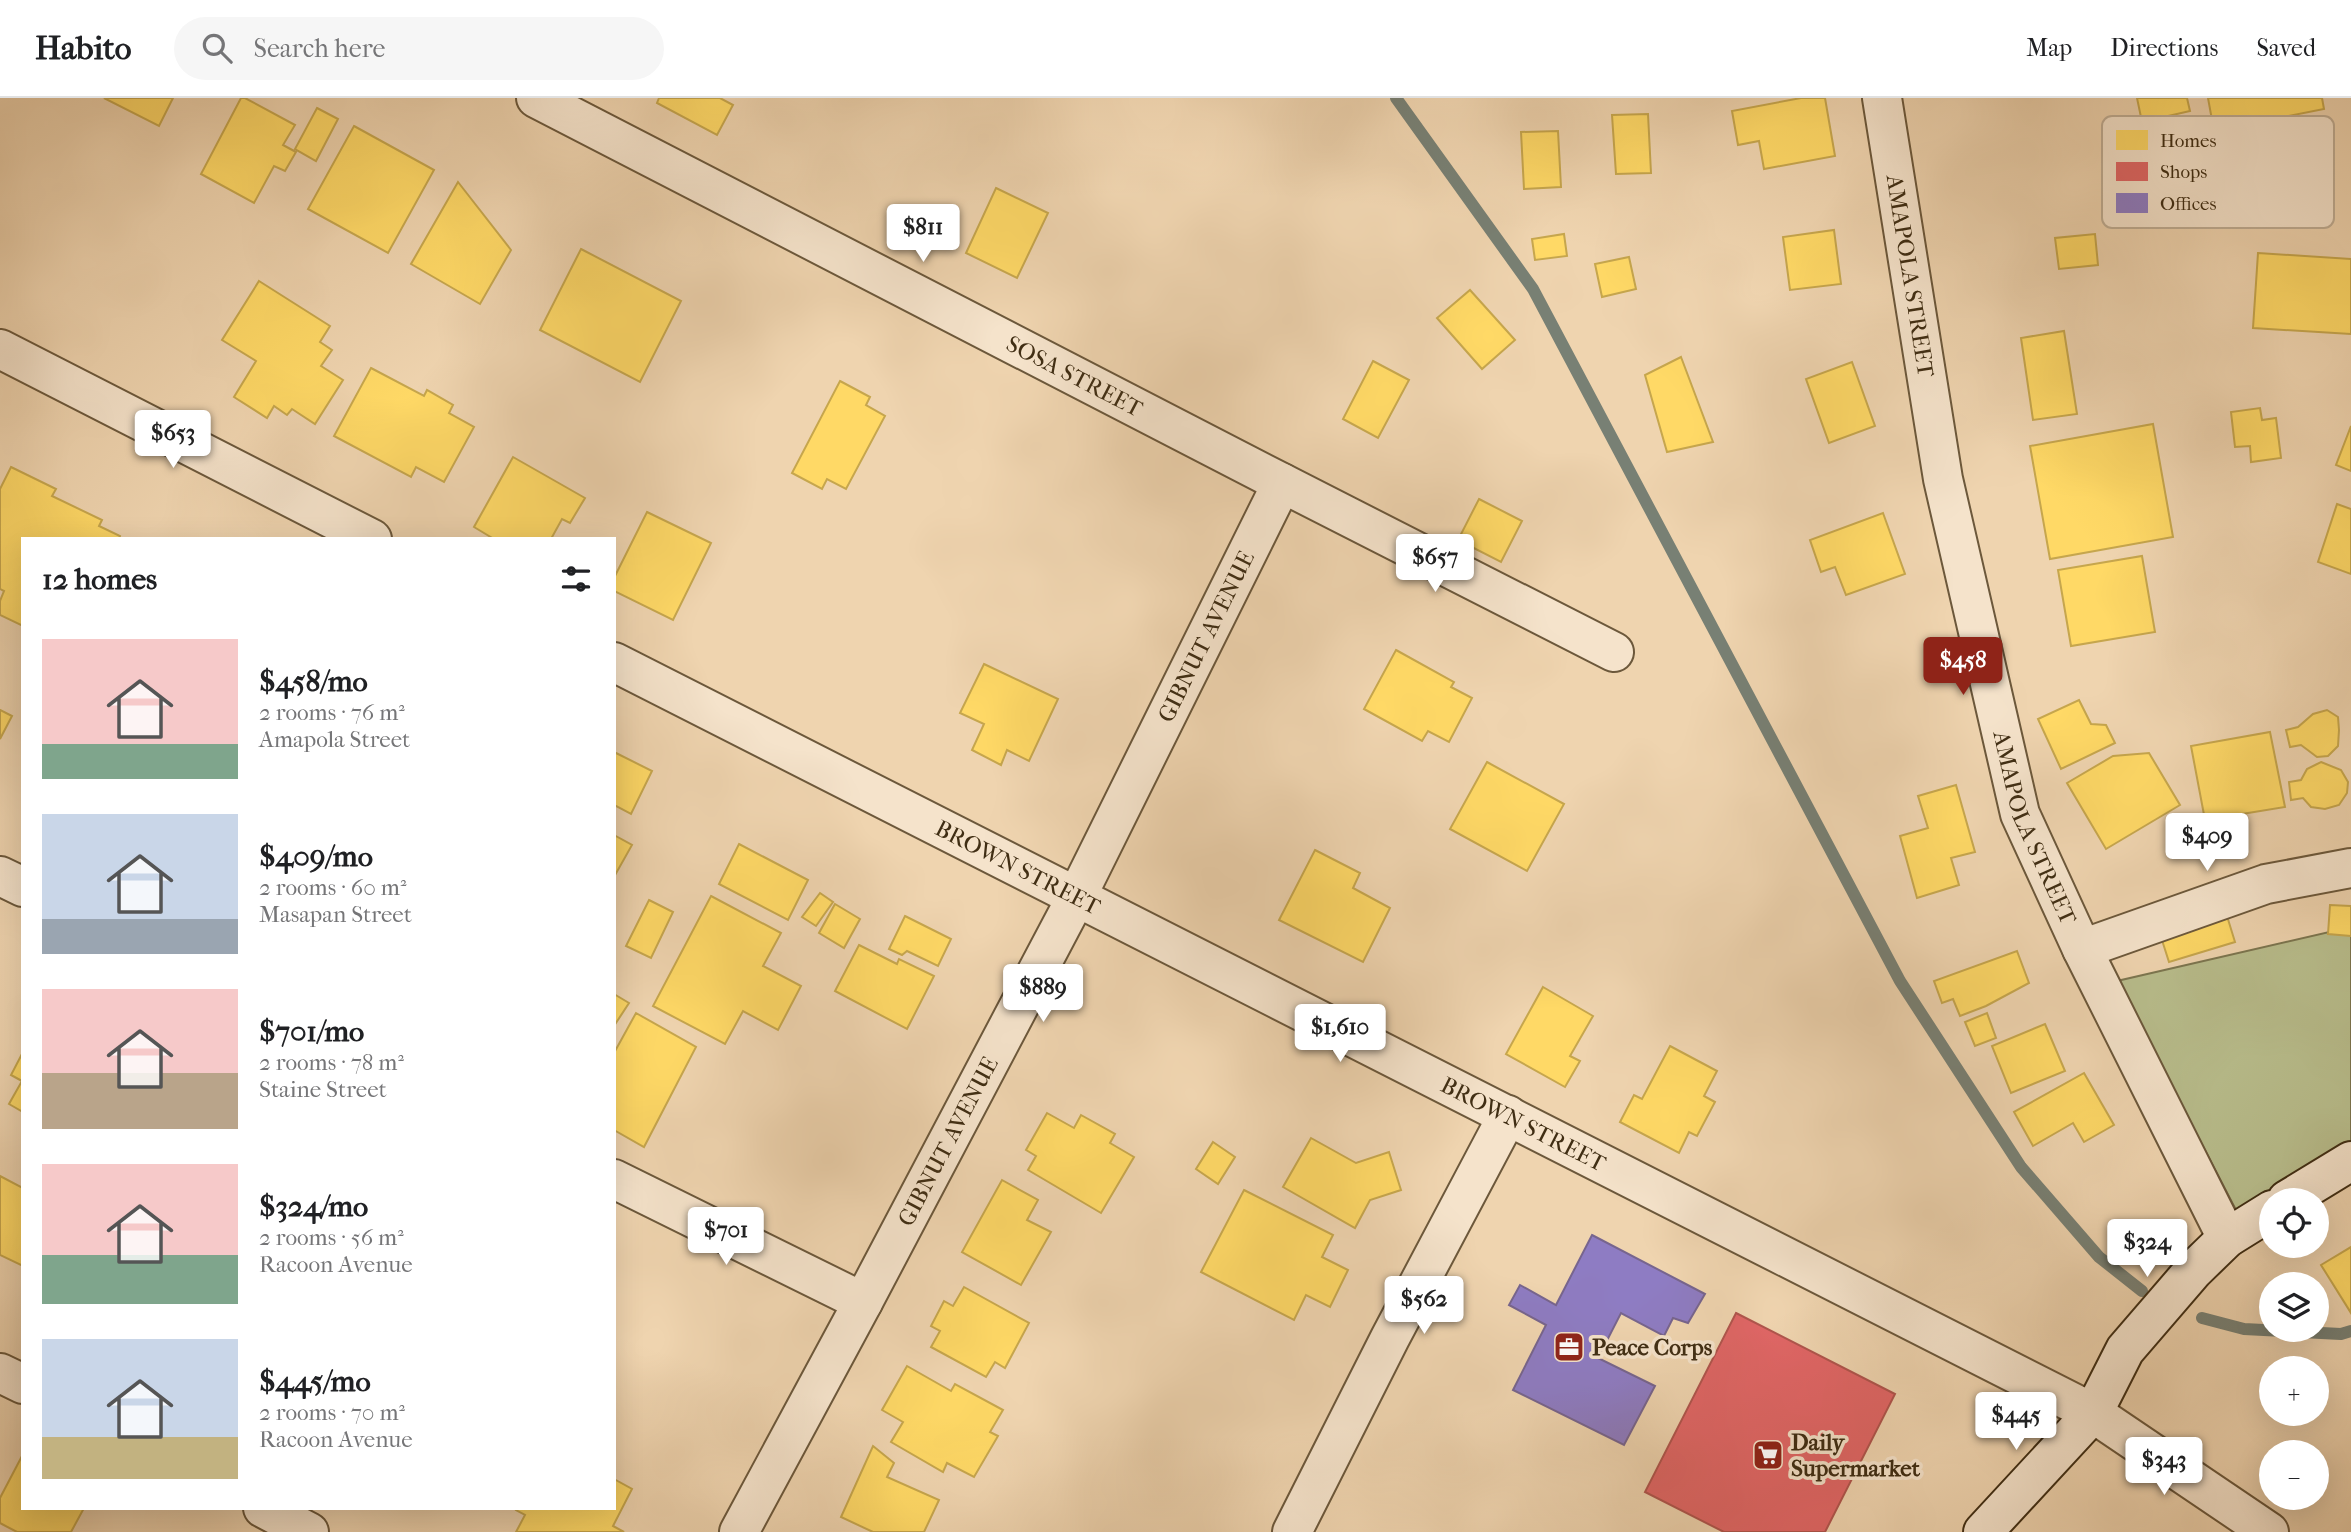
<!DOCTYPE html>
<html lang="en">
<head>
<meta charset="utf-8">
<style>
  :root { --surface:#fff; --page:#f6f6f6; --text:#202124; --muted:#757577; --line:#e0e0e0; --accent:#8f2418 }
  body { margin:0; font-family:"IM FELL French Canon",serif; background:var(--page); color:var(--text); height:100vh; display:flex; flex-direction:column; font-size:26px; white-space:nowrap }
  * { box-sizing:border-box; margin:0 }
  p { font-size:23px; color:var(--muted) }
  .icon { flex:none; width:38px; height:38px; fill:none; stroke:currentColor; stroke-width:2; stroke-linecap:round; stroke-linejoin:round }
  .map { position:relative; flex:1; overflow:hidden }
  .panel { position:absolute; left:21px; top:439px; width:595px; height:973px; display:flex; flex-direction:column; background:var(--surface); border-radius:0px; box-shadow:0 7px 28px #0002 }
  .panel>* { flex:none }
  .tools { position:absolute; left:2259px; top:1090px; display:grid; gap:14px }
  .tools a { display:grid; place-items:center; width:70px; height:70px; border-radius:50%; background:var(--surface); box-shadow:0 7px 28px #0002; font-size:35px }
  .price { position:absolute; translate:-50% -60px; padding:0 16px; border-radius:7px; background:#fff; color:#222; font-size:23px; line-height:46px; filter:drop-shadow(0 2px 4px #0008) }
  .price::after { content:''; position:absolute; left:50%; top:42px; width:21px; height:16px; margin-left:-10px; background:inherit; clip-path:polygon(0 0,100% 0,50% 100%) }
  .price.active { background:var(--accent); color:#fff }
  ul { padding:0; list-style:none }
  li { display:flex; align-items:center; gap:21px; height:175px; padding:0 21px }
  li span { display:grid; place-items:center; flex:none; width:196px; height:140px; border-radius:0px; color:#555 }
  li>.icon { margin-inline-start:auto }
  span .icon { width:84px; height:84px; fill:#fffc; stroke-width:1 }
  li b { font-size:30px }
  h2 { display:flex; justify-content:space-between; align-items:center; height:84px; padding:0 21px; font-size:30px }
  header { display:flex; align-items:center; gap:42px; box-sizing:border-box; height:98px; padding:0 35px; background:var(--surface); border-bottom:2px solid var(--line) }
  header strong { font-size:33px }
  nav { display:flex; gap:38px; margin-inline-start:auto; font-size:24px }
  .search { width:490px; height:63px; background:var(--page); display:flex; align-items:center; gap:18px; box-sizing:border-box; padding:0 24px; border-radius:38px; color:var(--muted); font-size:26px }
  .map>svg:first-child { display:block }
</style>
</head>
<body>
<header>
<strong>Habito</strong>
<div class="search"><svg class="icon" aria-label="search" viewBox="0 0 24 24"><circle cx="10" cy="10" r="6"/><path d="M15 15l6 6"/></svg>Search here</div>
<nav><a>Map</a><a>Directions</a><a>Saved</a></nav>
</header>
<div class="map">
<svg width="2351" height="1434" viewBox="0 0 2351 1434">
  <rect width="100%" height="100%" fill="#efd4af"/>
  <filter id="stains"><feTurbulence type="fractalNoise" baseFrequency=".00286" numOctaves="4"/><feColorMatrix values="0 0 0 0 .2 0 0 0 0 .09 0 0 0 0 .02 0 0 0 .5 -.17"/></filter>
  <radialGradient id="worn" r=".72"><stop offset=".6" stop-color="#630" stop-opacity="0"/><stop offset="1" stop-color="#630" stop-opacity=".3"/></radialGradient>
  <polygon fill="#b8bd8c" stroke="#7c7650" stroke-width="2" points="2351,829 2351,1045 2236,1112 2117,883"/>
  <g fill="#ffd966" stroke="#c6a64d" stroke-width="2">
    <polygon points="104,0 173,0 159,28"/>
    <polygon points="241,0 245,0 295,27 283,47 296,54 285,73 274,68 254,105 201,76"/>
    <polygon points="659,0 720,0 733,7 717,37 657,5"/>
    <polygon points="1801,0 1825,0 1835,58 1764,71 1759,43 1738,47 1732,13"/>
    <polygon points="2137,0 2187,0 2190,13 2142,24"/>
    <polygon points="2208,0 2322,0 2324,11 2214,33"/>
    <polygon points="317,10 338,21 316,63 295,51"/>
    <polygon points="1648,16 1651,75 1616,76 1612,17"/>
    <polygon points="354,28 434,72 388,155 308,111"/>
    <polygon points="1558,33 1561,89 1524,91 1521,34"/>
    <polygon points="458,84 511,152 480,206 411,166"/>
    <polygon points="996,90 1048,115 1017,180 966,155"/>
    <polygon points="1834,132 1841,186 1790,192 1783,139"/>
    <polygon points="1564,136 1567,158 1535,162 1532,141"/>
    <polygon points="2095,136 2098,167 2059,171 2055,140"/>
    <polygon points="581,151 681,203 640,284 540,232"/>
    <polygon points="2258,155 2351,161 2351,236 2253,230"/>
    <polygon points="1629,159 1636,191 1602,199 1595,166"/>
    <polygon points="259,183 330,228 320,244 332,252 321,268 343,282 315,326 292,311 287,317 274,308 267,320 234,299 256,263 222,242"/>
    <polygon points="1470,192 1515,242 1482,271 1437,220"/>
    <polygon points="2064,233 2077,316 2033,322 2021,240"/>
    <polygon points="1681,259 1713,344 1667,354 1645,277"/>
    <polygon points="1373,263 1409,282 1378,340 1343,321"/>
    <polygon points="1852,264 1875,328 1829,345 1806,281"/>
    <polygon points="371,270 424,298 427,292 453,307 449,315 474,329 444,384 416,369 411,379 334,338"/>
    <polygon points="840,283 870,299 866,307 885,318 846,391 827,381 822,391 792,375"/>
    <polygon points="2260,310 2262,322 2276,320 2281,360 2251,364 2250,348 2235,349 2231,314"/>
    <polygon points="2153,326 2173,439 2050,461 2030,348"/>
    <polygon points="2351,328 2351,373 2336,367"/>
    <polygon points="513,359 585,400 570,425 562,421 551,441 494,441 474,429"/>
    <polygon points="11,369 56,391 52,398 102,422 99,428 120,438 119,441 23,441 23,528 0,517 0,503 4,493 0,491 0,391"/>
    <polygon points="1479,401 1522,423 1501,464 1458,442"/>
    <polygon points="2337,406 2351,411 2351,476 2318,464"/>
    <polygon points="647,414 711,445 673,522 614,493 614,480"/>
    <polygon points="1883,415 1905,476 1846,497 1835,469 1821,474 1810,442"/>
    <polygon points="2142,458 2155,534 2071,548 2058,472"/>
    <polygon points="1396,552 1454,584 1451,589 1472,600 1449,644 1428,633 1422,643 1364,611"/>
    <polygon points="984,566 1058,601 1029,663 1007,652 1001,667 972,652 984,626 960,615"/>
    <polygon points="2079,602 2091,626 2106,627 2115,645 2061,671 2038,621"/>
    <polygon points="0,612 12,618 0,641"/>
    <polygon points="2327,612 2338,619 2339,632 2338,648 2328,658 2317,659 2301,647 2290,649 2286,632 2298,629 2313,616"/>
    <polygon points="2270,634 2285,709 2205,722 2191,648"/>
    <polygon points="614,654 652,673 631,716 614,707"/>
    <polygon points="2149,655 2180,707 2106,751 2067,685 2113,658"/>
    <polygon points="1487,664 1564,706 1527,773 1450,731"/>
    <polygon points="2321,664 2341,672 2348,684 2347,695 2339,707 2325,711 2311,709 2303,700 2291,702 2289,684 2301,682 2307,671"/>
    <polygon points="1956,687 1975,754 1951,760 1959,787 1917,800 1900,738 1928,730 1918,698"/>
    <polygon points="614,737 632,747 614,779"/>
    <polygon points="739,746 808,782 788,822 719,786"/>
    <polygon points="1315,752 1360,775 1353,790 1390,810 1363,864 1279,822"/>
    <polygon points="820,795 833,804 816,828 802,819"/>
    <polygon points="711,798 781,835 763,868 801,888 778,932 743,913 725,946 653,908"/>
    <polygon points="649,802 673,814 651,860 626,848"/>
    <polygon points="835,806 860,821 844,850 819,835"/>
    <polygon points="2330,807 2351,808 2351,838 2328,836"/>
    <polygon points="905,818 951,841 938,868 907,853 902,857 889,851"/>
    <polygon points="2227,818 2235,844 2169,864 2161,839"/>
    <polygon points="859,847 897,866 899,861 934,878 907,931 835,893"/>
    <polygon points="2017,853 2029,885 1986,908 1960,918 1953,901 1942,905 1934,883"/>
    <polygon points="1543,889 1593,918 1570,958 1580,963 1565,989 1506,956"/>
    <polygon points="614,896 629,905 614,928"/>
    <polygon points="636,915 696,949 644,1049 614,1032 614,955"/>
    <polygon points="1987,915 1996,940 1975,948 1965,924"/>
    <polygon points="2045,926 2065,973 2011,995 1992,948"/>
    <polygon points="1670,948 1717,973 1704,998 1715,1004 1697,1038 1689,1034 1679,1055 1620,1024 1634,997 1642,1001"/>
    <polygon points="23,954 23,1014 9,1006 22,983 11,977"/>
    <polygon points="2084,975 2114,1027 2084,1044 2073,1025 2033,1048 2014,1014"/>
    <polygon points="1047,1015 1074,1030 1081,1017 1115,1036 1110,1045 1134,1059 1101,1115 1028,1072 1036,1058 1026,1052"/>
    <polygon points="1311,1040 1356,1065 1389,1054 1401,1092 1370,1102 1355,1130 1283,1089"/>
    <polygon points="1213,1044 1235,1059 1218,1086 1196,1071"/>
    <polygon points="0,1078 23,1090 23,1168 0,1157"/>
    <polygon points="1002,1082 1038,1102 1027,1122 1051,1134 1021,1187 962,1154"/>
    <polygon points="1244,1092 1333,1137 1322,1159 1348,1172 1330,1209 1306,1197 1294,1222 1201,1174"/>
    <polygon points="2351,1149 2351,1215 2321,1167"/>
    <polygon points="964,1189 1029,1225 1005,1270 995,1264 986,1279 931,1249 940,1233 931,1228 944,1203 953,1208"/>
    <polygon points="907,1268 951,1293 955,1286 1003,1312 990,1334 998,1338 974,1379 947,1365 943,1374 891,1344 903,1324 882,1312"/>
    <polygon points="873,1348 894,1365 887,1379 939,1402 924,1434 873,1434 841,1419"/>
    <polygon points="22,1358 23,1410 84,1410 71,1434 17,1434 0,1425 0,1400"/>
    <polygon points="614,1381 632,1391 613,1428 624,1434 516,1434 525,1417 516,1412 517,1410 614,1410"/>
  </g>
  <polygon fill="#e06666" stroke="#b0554d" stroke-width="2" points="1736,1215 1895,1296 1825,1434 1724,1434 1645,1394"/>
  <polygon fill="#8e7cc3" stroke="#77658e" stroke-width="2" points="1592,1137 1705,1196 1688,1225 1673,1220 1664,1238 1621,1215 1598,1260 1655,1288 1624,1347 1513,1292 1546,1227 1509,1207 1520,1187 1556,1207"/>
  <g fill="none" stroke-linecap="round" stroke-linejoin="round">
    <g stroke="#788074" stroke-width="12">
      <polyline points="1396,0 1533,191 1900,883 2021,1069 2099,1159 2142,1193"/>
      <polyline points="2202,1220 2244,1231 2341,1236 2351,1233"/>
    </g>
    <g stroke="#6c583b" stroke-width="42">
      <g id="street">
        <path id="s1" d="M 536,0 L 1282,385 L 1614,554"/>
        <path id="s2" d="M 1882,0 L 1943,381 L 2020,716 L 2082,851 L 2227,1140"/>
        <polyline points="0,251 372,441"/>
        <path id="s3" d="M 614,564 L 2093,1315 L 2269,1434"/>
        <polyline points="0,778 23,789"/>
        <polyline points="2082,851 2266,786 2351,770"/>
        <polyline points="614,1081 863,1204"/>
        <polyline points="0,1275 23,1286"/>
        <polyline points="263,1410 309,1434"/>
        <path id="s4" d="M 739,1434 L 863,1204 L 1076,800 L 1282,385"/>
        <polyline points="1292,1434 1390,1240 1508,1017"/>
      </g>
    </g>
    <g stroke="#402e14" stroke-width="42">
      <g id="secondary">
        <polyline points="2287,1102 2351,1063"/>
        <polyline points="1983,1434 2093,1315 2125,1252 2193,1173 2227,1140 2272,1112"/>
      </g>
    </g>
    <use href="#street" stroke="#f5e3cb" stroke-width="38"/>
    <use href="#secondary" stroke="#f5e3cb" stroke-width="38"/>
  </g>
  <defs>
    <g id="office-square" transform="scale(1.575)"><rect x="-9" y="-9" width="18" height="18" rx="4" fill="#8f2418" stroke="#f5e3cb"/><path d="M-6-3h4V-5.5h4V-3h4V5H-6ZM-1-4.5V-3h2v-1.5ZM-6 0V1H6V0Z" fill="#fff"/></g>
    <g id="supermarket-square" transform="scale(1.575)"><rect x="-9" y="-9" width="18" height="18" rx="4" fill="#8f2418" stroke="#f5e3cb"/><path d="M-6-5.5h2.5l.6 2H6L4.5 2H-2.5L-4.4-4H-6ZM-1.5 3.2a1.3 1.3 0 1 0 .1 0ZM3 3.2a1.3 1.3 0 1 0 .1 0Z" fill="#fff"/></g>
  </defs>
  <g fill-rule="evenodd">
    <use href="#office-square" x="1569" y="1249"/>
    <use href="#supermarket-square" x="1768" y="1357"/>
  </g>
  <g text-anchor="middle" dominant-baseline="central" stroke-width="7" stroke-linejoin="round" paint-order="stroke">
    <g font-size="23" fill="#402e14" stroke="#f5e3cb">
      <text stroke="none"><textPath href="#s2" startOffset="180">AMAPOLA STREET</textPath></text>
      <text stroke="none"><textPath href="#s1" startOffset="606">SOSA STREET</textPath></text>
      <text stroke="none"><textPath href="#s4" startOffset="1010">GIBNUT AVENUE</textPath></text>
      <text stroke="none"><textPath href="#s2" startOffset="747">AMAPOLA STREET</textPath></text>
      <text stroke="none"><textPath href="#s3" startOffset="453">BROWN STREET</textPath></text>
      <text stroke="none"><textPath href="#s3" startOffset="1020">BROWN STREET</textPath></text>
      <text stroke="none"><textPath href="#s4" startOffset="443">GIBNUT AVENUE</textPath></text>
    </g>
    <g font-size="23" font-weight="bold" fill="#402e14" stroke="#f5e3cb" text-anchor="start">
      <text x="1592" y="1249">Peace Corps</text>
      <text x="1791" y="1344">Daily<tspan x="1791" dy="26">Supermarket</tspan></text>
    </g>
  </g>
  <rect x="2102" y="18" width="232" height="112" rx="10" fill="#f5e3cb" stroke="#bfad94" stroke-width="2"/>
  <rect x="2116" y="32" width="32" height="20" fill="#ffd966"/>
  <rect x="2116" y="64" width="32" height="19" fill="#e06666"/>
  <rect x="2116" y="95" width="32" height="20" fill="#8e7cc3"/>
  <g font-size="19" fill="#402e14">
    <text x="2160" y="49">Homes</text>
    <text x="2160" y="80">Shops</text>
    <text x="2160" y="112">Offices</text>
  </g>
  <rect width="100%" height="100%" filter="url(#stains)"/>
  <rect width="100%" height="100%" fill="url(#worn)"/>
</svg>
<div class="tools">
<a><svg class="icon" aria-label="locate" viewBox="0 0 24 24"><circle cx="12" cy="12" r="6"/><path d="M12 2v4M12 18v4M2 12h4M18 12h4"/></svg></a>
<a><svg class="icon" aria-label="layers" viewBox="0 0 24 24"><path d="M12 4l9 5-9 5-9-5zM3 14l9 5 9-5"/></svg></a>
<a>+</a>
<a>−</a>
</div>
<b class="price" style="left:923px;top:166px">$811</b>
<b class="price" style="left:173px;top:372px">$653</b>
<b class="price" style="left:1435px;top:496px">$657</b>
<b class="price active" style="left:1963px;top:599px">$458</b>
<b class="price" style="left:2207px;top:775px">$409</b>
<b class="price" style="left:1043px;top:926px">$889</b>
<b class="price" style="left:1340px;top:966px">$1,610</b>
<b class="price" style="left:726px;top:1169px">$701</b>
<b class="price" style="left:2147px;top:1181px">$324</b>
<b class="price" style="left:1424px;top:1238px">$562</b>
<b class="price" style="left:2016px;top:1354px">$445</b>
<b class="price" style="left:2164px;top:1399px">$343</b>
<section class="panel">
<h2>12 homes<svg class="icon" aria-label="filters" viewBox="0 0 24 24"><path d="M4 7h16M4 17h16"/><circle cx="9" cy="7" r="2"/><circle cx="15" cy="17" r="2"/></svg></h2>
<ul>
<li><span style="background:linear-gradient(#f6c9c9 75%,#7fa58c 0)"><svg class="icon" aria-label="home" viewBox="0 0 24 24"><path d="M3 11l9-7 9 7M6 9v11h12V9"/></svg></span><div><b>$458/mo</b><p>2 rooms · 76 m²</p><p>Amapola Street</p></div></li>
<li><span style="background:linear-gradient(#c9d6e8 75%,#9aa5b1 0)"><svg class="icon" aria-label="home" viewBox="0 0 24 24"><path d="M3 11l9-7 9 7M6 9v11h12V9"/></svg></span><div><b>$409/mo</b><p>2 rooms · 60 m²</p><p>Masapan Street</p></div></li>
<li><span style="background:linear-gradient(#f6c9c9 60%,#b9a48a 0)"><svg class="icon" aria-label="home" viewBox="0 0 24 24"><path d="M3 11l9-7 9 7M6 9v11h12V9"/></svg></span><div><b>$701/mo</b><p>2 rooms · 78 m²</p><p>Staine Street</p></div></li>
<li><span style="background:linear-gradient(#f6c9c9 65%,#7fa58c 0)"><svg class="icon" aria-label="home" viewBox="0 0 24 24"><path d="M3 11l9-7 9 7M6 9v11h12V9"/></svg></span><div><b>$324/mo</b><p>2 rooms · 56 m²</p><p>Racoon Avenue</p></div></li>
<li><span style="background:linear-gradient(#c9d6e8 70%,#c2b280 0)"><svg class="icon" aria-label="home" viewBox="0 0 24 24"><path d="M3 11l9-7 9 7M6 9v11h12V9"/></svg></span><div><b>$445/mo</b><p>2 rooms · 70 m²</p><p>Racoon Avenue</p></div></li>
</ul>
</section>
</div>
</body>
</html>
